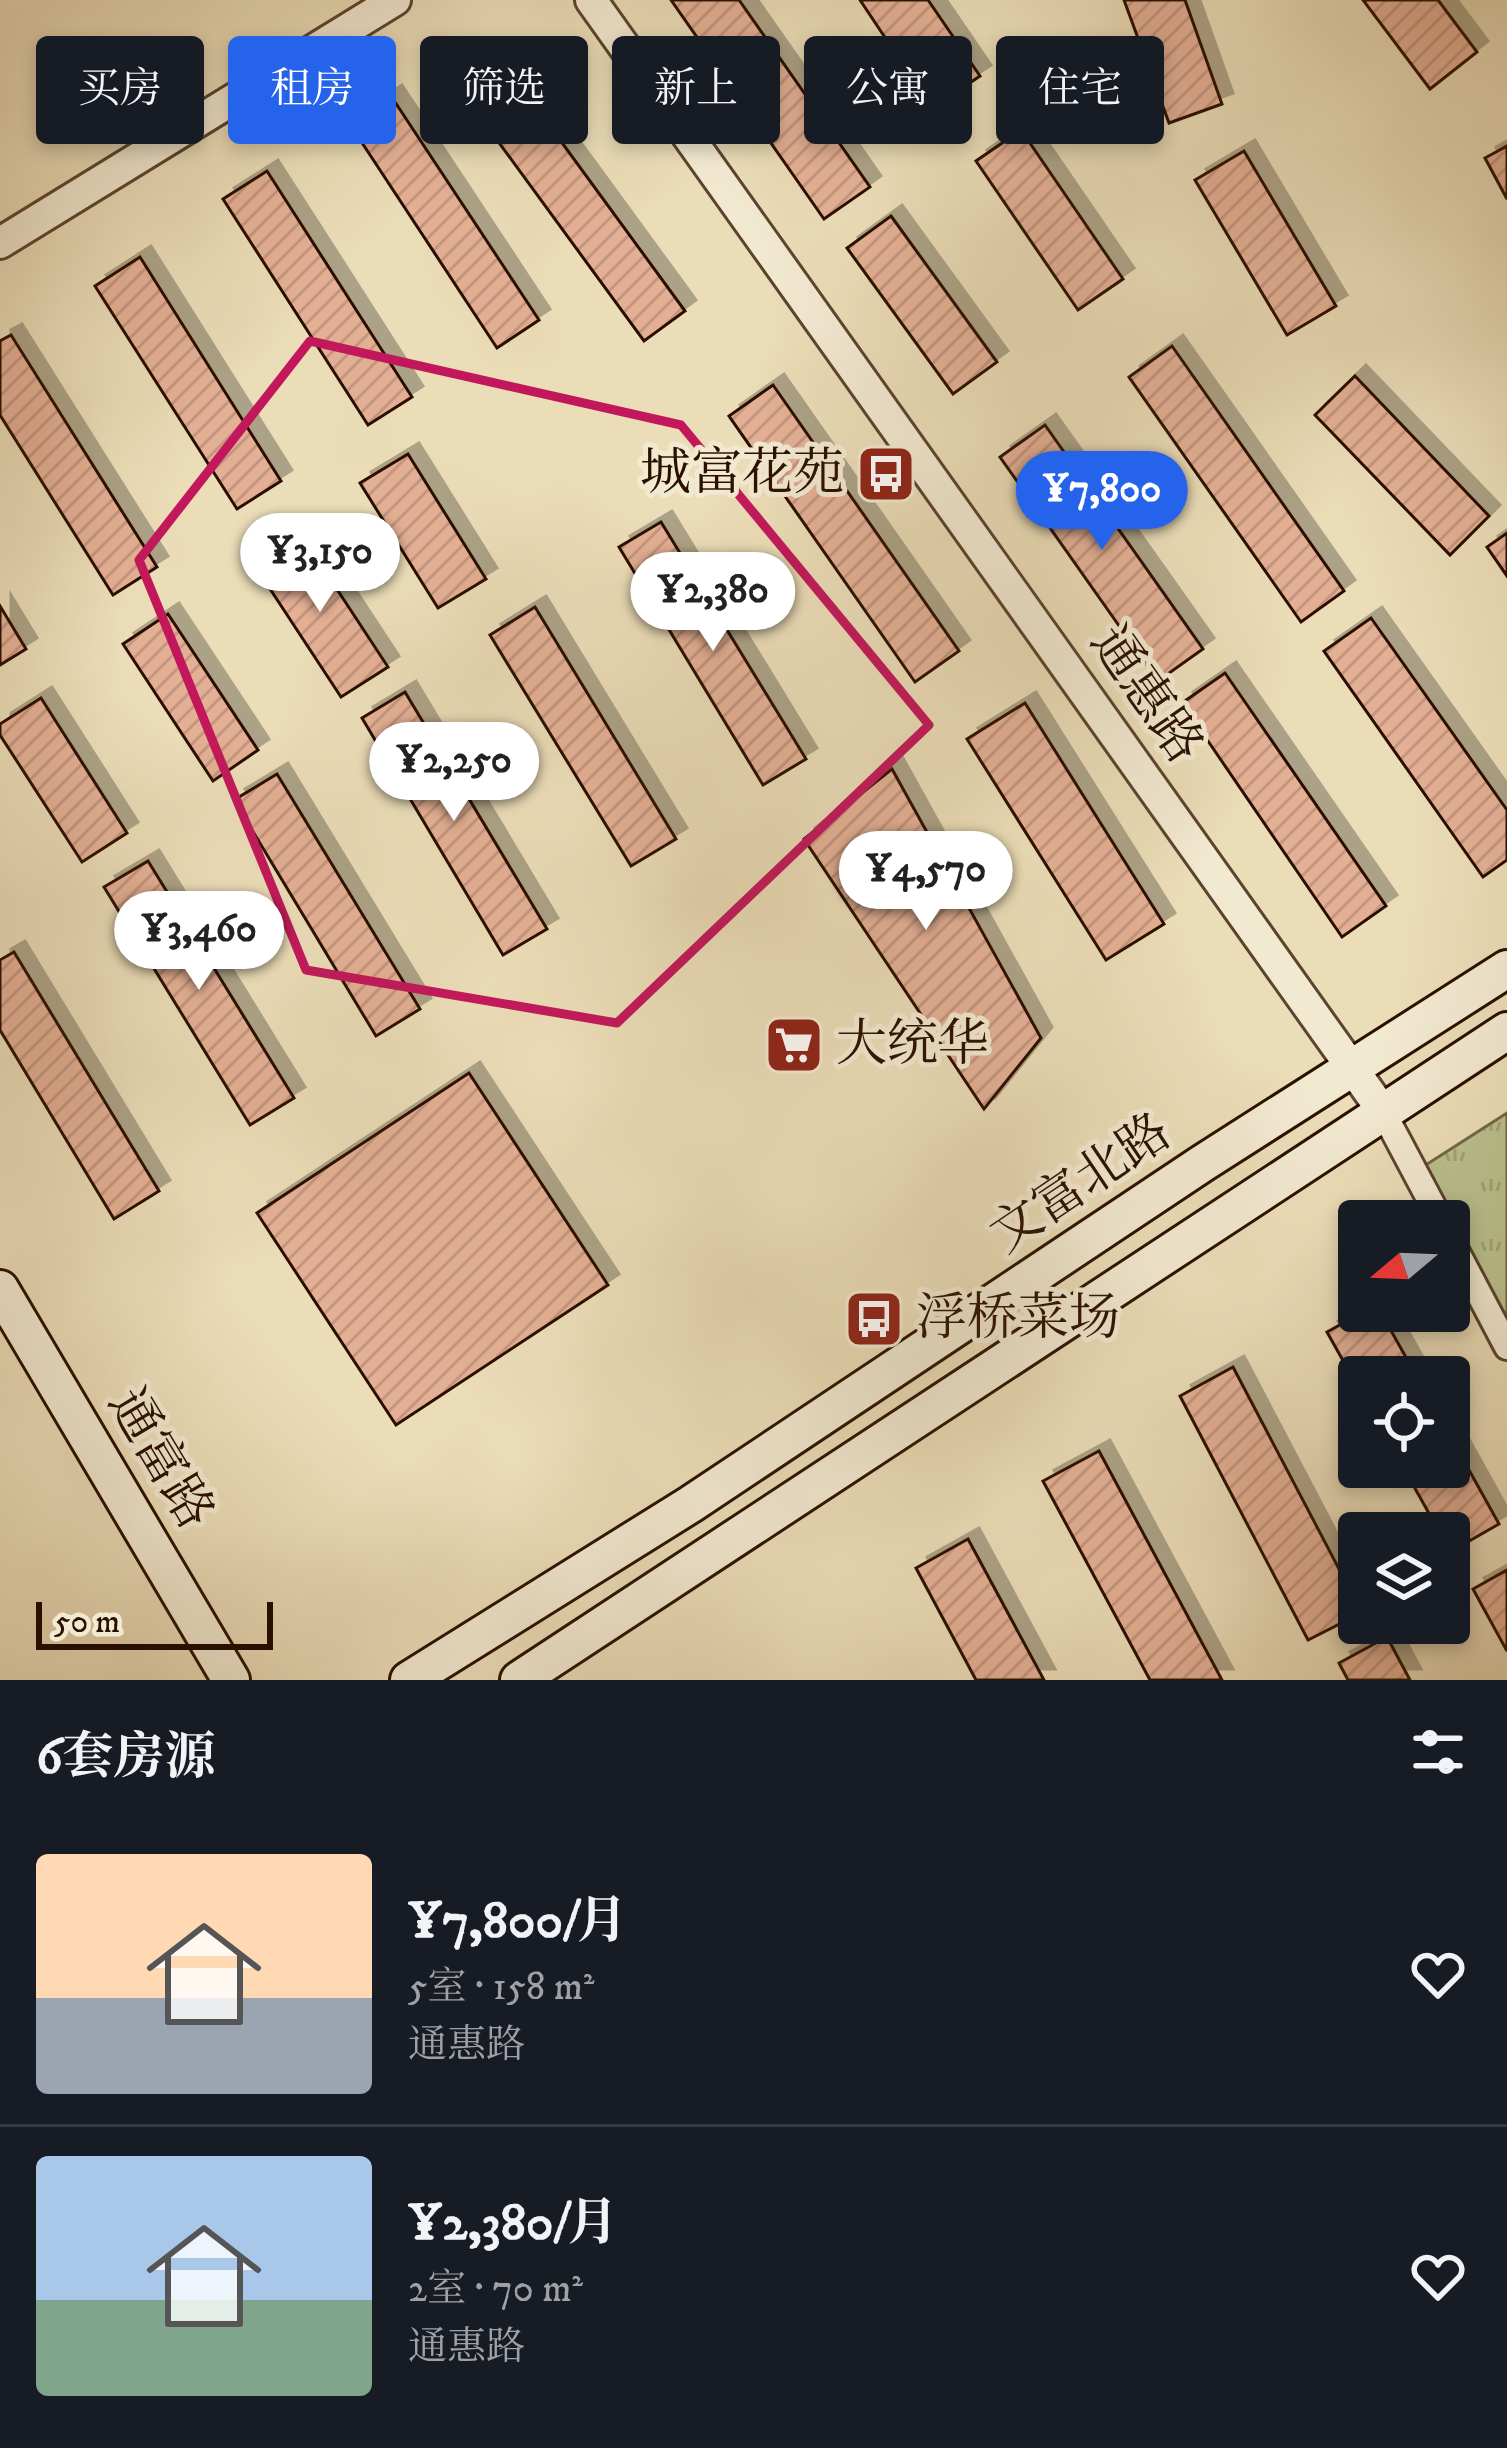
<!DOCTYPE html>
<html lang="zh">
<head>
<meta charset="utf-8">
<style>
  :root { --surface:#171b24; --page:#242831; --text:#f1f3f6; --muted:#9ea1a6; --line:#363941; --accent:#2563eb }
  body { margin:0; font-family:"IM FELL DW Pica","Noto Serif SC",serif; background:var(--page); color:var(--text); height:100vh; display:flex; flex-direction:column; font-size:45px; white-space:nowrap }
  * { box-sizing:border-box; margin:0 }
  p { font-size:39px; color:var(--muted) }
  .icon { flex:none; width:66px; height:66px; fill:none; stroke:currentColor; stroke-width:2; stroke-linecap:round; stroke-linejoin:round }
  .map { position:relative; height:1680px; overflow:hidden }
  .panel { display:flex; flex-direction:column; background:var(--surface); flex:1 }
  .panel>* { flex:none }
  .guide { position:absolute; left:36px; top:36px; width:1437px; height:108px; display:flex; gap:24px }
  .needle { width:78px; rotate:251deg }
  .controls { position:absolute; left:1338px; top:1200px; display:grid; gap:24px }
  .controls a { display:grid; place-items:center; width:132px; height:132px; border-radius:12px; background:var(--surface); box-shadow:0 6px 18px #0003; font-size:60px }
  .scale { position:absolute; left:36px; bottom:30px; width:237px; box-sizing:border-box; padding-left:12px; border:6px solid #2b1000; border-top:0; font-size:33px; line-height:42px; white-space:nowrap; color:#2b1000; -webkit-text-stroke:9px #f2e9d1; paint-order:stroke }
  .price { position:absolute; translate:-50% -102px; padding:0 27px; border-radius:42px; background:#fff; color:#222; font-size:39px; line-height:78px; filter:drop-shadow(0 3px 6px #0008) }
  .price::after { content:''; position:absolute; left:50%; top:72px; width:36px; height:27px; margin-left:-18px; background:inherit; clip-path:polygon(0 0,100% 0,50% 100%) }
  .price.current { background:var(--accent); color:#fff }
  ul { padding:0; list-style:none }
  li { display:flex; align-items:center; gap:36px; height:300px; padding:0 36px }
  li+li { border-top:3px solid var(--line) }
  li span { display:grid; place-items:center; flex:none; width:336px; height:240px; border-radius:12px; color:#555 }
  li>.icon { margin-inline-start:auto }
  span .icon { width:144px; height:144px; fill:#fffc; stroke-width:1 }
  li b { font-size:51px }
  h2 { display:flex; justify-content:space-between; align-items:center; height:144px; padding:0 36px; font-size:51px }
  .pill { padding:0 42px; border-radius:12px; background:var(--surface); box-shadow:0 6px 18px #0003; font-size:42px; line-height:108px }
  .pill.current { background:var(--accent); color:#fff }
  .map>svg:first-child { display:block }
</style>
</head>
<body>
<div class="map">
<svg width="1507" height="1680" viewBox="0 0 1507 1680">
  <defs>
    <pattern id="park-tufts" width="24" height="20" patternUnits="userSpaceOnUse" patternTransform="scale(3)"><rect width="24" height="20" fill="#bac08d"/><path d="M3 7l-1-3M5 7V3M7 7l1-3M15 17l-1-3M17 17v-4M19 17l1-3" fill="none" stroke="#a0a478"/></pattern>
    <pattern id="building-hatch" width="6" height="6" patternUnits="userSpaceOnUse" patternTransform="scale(3)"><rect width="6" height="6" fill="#e4b095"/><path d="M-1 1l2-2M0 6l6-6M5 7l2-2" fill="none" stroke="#c4967f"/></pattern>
    <filter id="shadow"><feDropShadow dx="11" dy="-11" stdDeviation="0" flood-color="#0004"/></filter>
  </defs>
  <rect width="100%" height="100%" fill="#ebddb8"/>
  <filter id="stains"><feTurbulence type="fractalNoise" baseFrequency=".00167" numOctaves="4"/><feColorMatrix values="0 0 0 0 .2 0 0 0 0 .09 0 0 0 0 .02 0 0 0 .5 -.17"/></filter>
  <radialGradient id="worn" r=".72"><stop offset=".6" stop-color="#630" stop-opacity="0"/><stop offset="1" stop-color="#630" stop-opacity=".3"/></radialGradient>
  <polygon fill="url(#park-tufts)" stroke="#726846" stroke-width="3" points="1507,1113 1507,1329 1418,1170"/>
  <g fill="url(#building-hatch)" stroke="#2b1000" stroke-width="3" filter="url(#shadow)">
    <polygon points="671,0 739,0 870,187 824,219"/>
    <polygon points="860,0 928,0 980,76 932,108"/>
    <polygon points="1124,0 1185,0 1222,104 1169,123"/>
    <polygon points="1363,0 1438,0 1477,52 1430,89"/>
    <polygon points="511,73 685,311 644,341 470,103"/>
    <polygon points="391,96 539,320 497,348 349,123"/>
    <polygon points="1021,130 1123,279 1078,310 976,161"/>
    <polygon points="1507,146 1507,199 1485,158"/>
    <polygon points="1244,151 1336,306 1287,335 1195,180"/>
    <polygon points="267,171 412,397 368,425 223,199"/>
    <polygon points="891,216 997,362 953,394 847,248"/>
    <polygon points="140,257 281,481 237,509 95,286"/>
    <polygon points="11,335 157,567 113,595 0,415 0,341"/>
    <polygon points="1172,346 1344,591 1301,622 1129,377"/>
    <polygon points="1355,376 1489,516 1450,555 1315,415"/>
    <polygon points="773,385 959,651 915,682 729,416"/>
    <polygon points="1045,425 1203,649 1158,681 1000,457"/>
    <polygon points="408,454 486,579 438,608 360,483"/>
    <polygon points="661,522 806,759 763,785 619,547"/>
    <polygon points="300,533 388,667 341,697 253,563"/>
    <polygon points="1507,533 1507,576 1487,547"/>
    <polygon points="0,606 26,649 0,665"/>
    <polygon points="535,607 676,839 631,866 490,635"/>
    <polygon points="168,614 258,750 213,781 123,644"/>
    <polygon points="1371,618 1507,810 1507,860 1483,877 1324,651"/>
    <polygon points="1225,673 1386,906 1342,937 1182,703"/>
    <polygon points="405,692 547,929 503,955 362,718"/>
    <polygon points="41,698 127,833 82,862 0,735 0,724"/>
    <polygon points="1025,703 1164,924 1106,960 967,739"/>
    <polygon points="892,769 1041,1038 984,1109 804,839"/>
    <polygon points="277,774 420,1009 376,1036 234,800"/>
    <polygon points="148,861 294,1098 250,1125 104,887"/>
    <polygon points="14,952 159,1191 114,1219 0,1030 0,960"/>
    <polygon points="469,1073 608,1285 396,1425 257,1213"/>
    <polygon points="1365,1311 1380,1311 1417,1377 1359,1377 1359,1389 1327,1332"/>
    <polygon points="1233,1367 1359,1607 1359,1614 1308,1640 1180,1396"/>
    <polygon points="1449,1434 1499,1524 1450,1552 1449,1533 1440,1533 1403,1467 1449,1467"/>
    <polygon points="1099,1451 1222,1680 1150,1680 1043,1481"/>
    <polygon points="968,1539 1044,1680 976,1680 916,1568"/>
    <polygon points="1507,1570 1507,1651 1473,1589"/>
    <polygon points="1387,1637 1410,1680 1348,1680 1339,1663"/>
  </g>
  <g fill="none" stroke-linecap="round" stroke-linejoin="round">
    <g stroke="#5b432e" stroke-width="30">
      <g id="minor">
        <polyline points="1382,1110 1441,1221"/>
        <polyline points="1449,1237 1507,1347"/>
      </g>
    </g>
    <g stroke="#5b432e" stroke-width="36">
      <g id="tertiary">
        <polyline points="591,0 1382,1110"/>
        <polyline points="0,243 395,0"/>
      </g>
    </g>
    <g stroke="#2b1000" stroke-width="42">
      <g id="secondary">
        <polyline points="0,1289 231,1680"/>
        <polyline points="409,1680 691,1504 1203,1163 1507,969"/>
        <polyline points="519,1680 1507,1031"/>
      </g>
    </g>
    <use href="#minor" stroke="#f2e9d1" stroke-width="24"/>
    <use href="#tertiary" stroke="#f2e9d1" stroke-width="30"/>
    <use href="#secondary" stroke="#f2e9d1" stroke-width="36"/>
  </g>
  <path fill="none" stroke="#c2185b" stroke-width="9" stroke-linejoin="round" d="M 310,341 L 681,425 L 929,725 L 617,1023 L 306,970 L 139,560 Z"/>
  <defs>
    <g id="bus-square" transform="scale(3)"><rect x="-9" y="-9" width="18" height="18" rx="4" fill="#8f2418" stroke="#f2e9d1"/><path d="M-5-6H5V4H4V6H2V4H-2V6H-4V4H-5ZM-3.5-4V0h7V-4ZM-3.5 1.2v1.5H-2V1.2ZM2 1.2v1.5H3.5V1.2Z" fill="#fff"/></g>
    <g id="supermarket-square" transform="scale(3)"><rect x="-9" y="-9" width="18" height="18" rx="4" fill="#8f2418" stroke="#f2e9d1"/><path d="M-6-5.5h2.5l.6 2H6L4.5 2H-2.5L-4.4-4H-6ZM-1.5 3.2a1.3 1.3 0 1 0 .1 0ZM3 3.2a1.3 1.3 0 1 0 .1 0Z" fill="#fff"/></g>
  </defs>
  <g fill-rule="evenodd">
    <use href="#bus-square" x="886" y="474"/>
    <use href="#supermarket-square" x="794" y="1045"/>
    <use href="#bus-square" x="874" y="1319"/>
  </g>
  <g text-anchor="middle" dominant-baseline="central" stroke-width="10" stroke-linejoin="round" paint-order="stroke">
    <g font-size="51" fill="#2b1000" stroke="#f2e9d1" text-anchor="start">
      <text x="844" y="474" text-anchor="end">城富花苑</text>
      <text x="836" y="1045">大统华</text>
      <text x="916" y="1319">浮桥菜场</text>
    </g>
    <g font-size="51" fill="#2b1000" stroke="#f2e9d1">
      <text transform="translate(1146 695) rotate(55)">通惠路</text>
      <text transform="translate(1081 1184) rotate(-34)">文富北路</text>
      <text transform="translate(160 1459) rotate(59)">通富路</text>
    </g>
  </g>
  <rect width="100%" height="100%" filter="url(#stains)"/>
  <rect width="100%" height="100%" fill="url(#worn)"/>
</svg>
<div class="controls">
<a><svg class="needle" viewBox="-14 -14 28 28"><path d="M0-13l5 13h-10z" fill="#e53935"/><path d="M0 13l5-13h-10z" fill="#9ea1a6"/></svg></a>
<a><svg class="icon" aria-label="locate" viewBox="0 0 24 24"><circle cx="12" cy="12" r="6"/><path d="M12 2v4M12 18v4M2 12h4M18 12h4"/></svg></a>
<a><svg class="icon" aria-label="layers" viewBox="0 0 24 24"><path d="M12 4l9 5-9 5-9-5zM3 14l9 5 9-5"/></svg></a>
</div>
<div class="scale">50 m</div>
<b class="price current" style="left:1102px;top:553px">¥7,800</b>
<b class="price" style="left:320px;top:615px">¥3,150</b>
<b class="price" style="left:713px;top:654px">¥2,380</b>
<b class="price" style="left:454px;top:824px">¥2,250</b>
<b class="price" style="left:926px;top:933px">¥4,570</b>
<b class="price" style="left:199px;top:993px">¥3,460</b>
<div class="guide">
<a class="pill">买房</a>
<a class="pill current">租房</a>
<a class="pill">筛选</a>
<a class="pill">新上</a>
<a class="pill">公寓</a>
<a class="pill">住宅</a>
</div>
</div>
<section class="panel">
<h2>6套房源<svg class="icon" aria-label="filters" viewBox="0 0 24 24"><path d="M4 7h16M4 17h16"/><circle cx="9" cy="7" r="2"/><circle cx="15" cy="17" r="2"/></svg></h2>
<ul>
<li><span style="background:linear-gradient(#ffd9b3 60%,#9aa5b1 0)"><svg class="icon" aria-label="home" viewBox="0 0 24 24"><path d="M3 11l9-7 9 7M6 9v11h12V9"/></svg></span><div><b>¥7,800/月</b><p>5室 · 158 m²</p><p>通惠路</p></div><svg class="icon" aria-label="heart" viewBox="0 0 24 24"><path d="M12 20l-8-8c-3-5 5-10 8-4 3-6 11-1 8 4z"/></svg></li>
<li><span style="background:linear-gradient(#a9c7e8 60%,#7fa58c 0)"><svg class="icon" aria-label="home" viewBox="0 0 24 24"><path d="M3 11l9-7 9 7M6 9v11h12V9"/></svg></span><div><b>¥2,380/月</b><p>2室 · 70 m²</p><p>通惠路</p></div><svg class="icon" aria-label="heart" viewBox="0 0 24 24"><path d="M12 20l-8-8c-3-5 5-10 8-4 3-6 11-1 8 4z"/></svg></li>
</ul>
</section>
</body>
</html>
